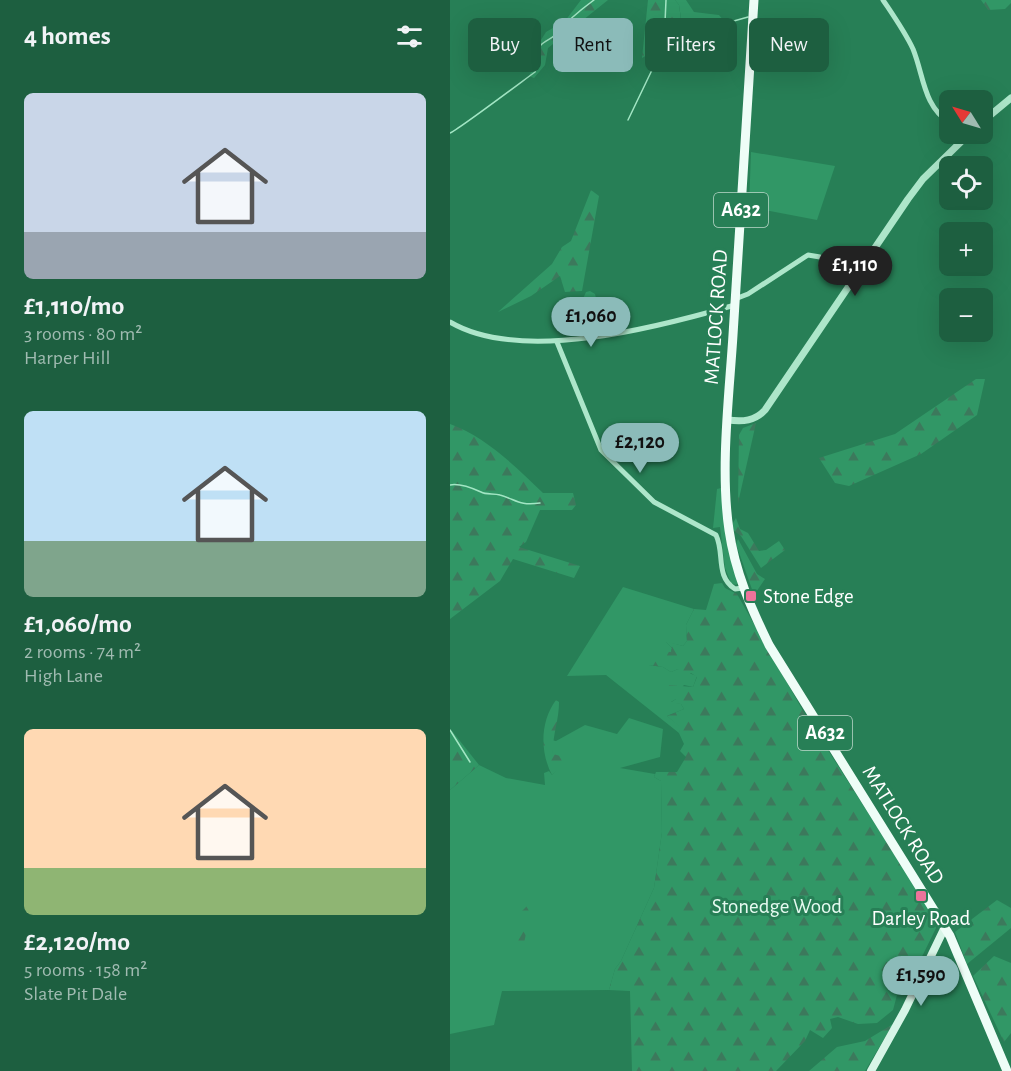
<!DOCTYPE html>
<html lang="en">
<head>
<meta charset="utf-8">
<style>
  :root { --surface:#1d5f40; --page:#2a684b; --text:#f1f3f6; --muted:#a0bbb1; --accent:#8bbbb9 }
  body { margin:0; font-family:"Alegreya Sans",sans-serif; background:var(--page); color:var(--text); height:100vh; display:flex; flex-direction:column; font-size:22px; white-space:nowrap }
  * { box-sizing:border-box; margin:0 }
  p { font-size:20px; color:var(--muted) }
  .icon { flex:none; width:33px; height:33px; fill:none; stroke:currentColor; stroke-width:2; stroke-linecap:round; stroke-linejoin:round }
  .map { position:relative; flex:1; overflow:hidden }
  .side { display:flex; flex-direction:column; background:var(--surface); width:450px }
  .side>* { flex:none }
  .top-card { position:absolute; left:18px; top:18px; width:453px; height:54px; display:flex; gap:12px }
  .needle { width:39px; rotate:307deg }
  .fabs { position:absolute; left:489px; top:90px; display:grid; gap:12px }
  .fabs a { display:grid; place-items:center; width:54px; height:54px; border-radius:9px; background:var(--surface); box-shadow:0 6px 24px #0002; font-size:30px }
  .price { position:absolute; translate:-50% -51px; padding:0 14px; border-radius:21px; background:var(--accent); color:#111; font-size:20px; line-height:39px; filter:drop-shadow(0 2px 3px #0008) }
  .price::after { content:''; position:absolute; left:50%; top:36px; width:18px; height:14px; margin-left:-9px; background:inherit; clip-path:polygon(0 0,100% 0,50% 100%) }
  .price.on { background:#222; color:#fff }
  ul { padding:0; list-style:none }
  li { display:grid; align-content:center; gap:12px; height:318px; padding:0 24px }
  li span { display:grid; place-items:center; height:186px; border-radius:9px; color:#555 }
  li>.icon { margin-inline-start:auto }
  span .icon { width:108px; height:108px; fill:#fffc; stroke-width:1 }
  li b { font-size:26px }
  h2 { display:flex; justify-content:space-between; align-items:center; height:72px; padding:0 24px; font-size:26px }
  .pill { padding:0 21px; border-radius:9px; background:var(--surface); box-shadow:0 6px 24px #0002; font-size:21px; line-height:54px }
  .pill.on { background:var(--accent); color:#111 }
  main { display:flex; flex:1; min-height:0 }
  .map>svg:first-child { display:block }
</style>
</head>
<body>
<main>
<section class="side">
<h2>4 homes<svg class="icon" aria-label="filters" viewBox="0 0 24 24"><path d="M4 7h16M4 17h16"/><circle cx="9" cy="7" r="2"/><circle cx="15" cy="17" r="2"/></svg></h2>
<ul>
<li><span style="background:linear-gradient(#c9d6e8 75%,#9aa5b1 0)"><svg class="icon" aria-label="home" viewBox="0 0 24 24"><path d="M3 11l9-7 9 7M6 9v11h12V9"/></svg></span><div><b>£1,110/mo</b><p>3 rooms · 80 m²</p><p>Harper Hill</p></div></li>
<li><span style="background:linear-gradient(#bfe0f5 70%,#7fa58c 0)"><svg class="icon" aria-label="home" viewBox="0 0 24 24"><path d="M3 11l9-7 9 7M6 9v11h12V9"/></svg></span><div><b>£1,060/mo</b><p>2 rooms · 74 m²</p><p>High Lane</p></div></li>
<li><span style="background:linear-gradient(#ffd9b3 75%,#8fb573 0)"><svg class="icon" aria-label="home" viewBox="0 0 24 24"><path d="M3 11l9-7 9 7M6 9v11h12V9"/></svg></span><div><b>£2,120/mo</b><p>5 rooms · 158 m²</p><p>Slate Pit Dale</p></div></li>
</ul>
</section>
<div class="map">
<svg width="561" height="1071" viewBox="0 0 561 1071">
  <defs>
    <pattern id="forest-firs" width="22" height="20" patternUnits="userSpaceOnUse" patternTransform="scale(1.5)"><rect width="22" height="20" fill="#319766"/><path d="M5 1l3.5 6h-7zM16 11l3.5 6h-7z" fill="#3c795c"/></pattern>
  </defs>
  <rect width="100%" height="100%" fill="#277f56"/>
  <g fill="#319766">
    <polygon points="225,0 236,0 244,12 269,15 275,22 232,25 229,5"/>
    <polygon points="301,152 385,166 367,220 299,207"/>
    <polygon points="271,488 288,583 286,585 281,583 275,568 270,527 263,528 267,489"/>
    <polygon points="173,587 244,609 236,625 237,641 233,646 216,642 222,648 221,652 199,665 213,667 221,672 228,669 247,676 243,687 234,685 226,694 226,699 221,702 231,704 234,709 217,716 231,727 229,733 156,675 117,676"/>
    <polygon points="179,718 213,729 210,757 170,768 205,774 204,777 211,781 212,832 204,888 171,961 165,969 159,990 52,991 44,1025 0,1034 0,790 29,765 56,778 95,785 94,773 99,771 102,775 115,762 103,755 101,740 106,741 135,725 167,734"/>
  </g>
  <g fill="url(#forest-firs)">
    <polygon points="131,0 158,0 98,48 95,65 84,78 79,76 86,62 86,48 96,32 115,21"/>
    <polygon points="198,0 225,0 229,5 232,28 210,28 206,50 192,58"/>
    <polygon points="531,0 561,0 561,3 555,9 538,10"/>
    <polygon points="141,190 149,196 132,291 115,292 110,276 81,296 48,312 102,264 112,247 121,241"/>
    <path d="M 140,291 L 145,294 C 149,309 147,324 135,333 L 129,308 L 136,292 Z"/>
    <polygon points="526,379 535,379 527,415 471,454 399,486 385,483 369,458 445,434"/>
    <polygon points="306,423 288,503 289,435 293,428"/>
    <path d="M 0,424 C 36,437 66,467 93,493 L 123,493 L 126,505 L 122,510 L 90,510 L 76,542 L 69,547 L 130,566 L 124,578 L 63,559 L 50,581 L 0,619 Z"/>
    <polygon points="286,518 290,529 298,533 309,551 316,550 329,541 335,550 311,568 291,536 283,530 283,523"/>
    <polygon points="288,539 307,574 315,579 304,595 286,544"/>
    <polygon points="272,583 275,588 287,594 353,711 485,918 486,928 459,983 447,995 443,1010 427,1023 408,1024 388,1017 380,1019 382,1028 373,1038 360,1030 355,1041 326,1071 182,1071 180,991 159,990 165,969 171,961 204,888 212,832 211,781 204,777 206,772 227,772 236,757 230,751 234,744 229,733 230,727 217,716 234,709 231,704 220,703 226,699 225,694 218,693 219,685 243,687 247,677 241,673 235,677 228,669 221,672 213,667 199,665 195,660 209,651 221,652 222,648 215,641 233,646 237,641 236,625 244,609 256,610 264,584"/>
    <path d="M 106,700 L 109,702 C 109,721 102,736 103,754 L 114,757 L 116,763 L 102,775 C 90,752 90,722 106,700 Z"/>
    <polygon points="2,731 29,765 0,790 0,733"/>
    <polygon points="547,900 561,908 561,928 517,964 505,932"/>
    <polygon points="77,906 81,907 84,914 79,920 74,943 62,943 69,914"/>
    <polygon points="544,956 561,963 561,1033 554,1042 523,976"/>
    <polygon points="443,1024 415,1071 359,1071 387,1047 415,1041"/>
  </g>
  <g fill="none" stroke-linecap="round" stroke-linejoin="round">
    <g stroke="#a2e6c4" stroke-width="1.5">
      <polyline points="217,26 266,26 298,17"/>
      <polyline points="178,120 214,45 216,0"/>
      <path d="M 0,133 C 5,132 74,80 85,72 L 90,46 C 94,41 101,39 105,35 C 117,21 129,11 144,0"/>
      <path d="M 0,485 C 10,483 22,488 31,492 C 36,495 44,493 50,495 C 67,500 69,506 90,503"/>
      <polyline points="0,730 20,762"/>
    </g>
    <g stroke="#ade6ca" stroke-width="5">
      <path d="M 433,0 C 443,15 455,32 463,49 C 474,76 473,106 500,123"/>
      <polyline points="285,299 298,294 358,255 370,257 406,272"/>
      <path d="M 0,322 C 71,364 209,327 285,305"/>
      <path d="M 107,342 L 151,450 L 204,502 L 266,535 C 275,554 265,576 285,589 L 293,588"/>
    </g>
    <g stroke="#ade6ca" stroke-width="7">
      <polyline points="532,122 561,98"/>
      <path d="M 278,420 C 293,422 305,421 315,410 L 458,199 L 473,179 L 519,134"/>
    </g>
    <polyline stroke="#d7f5e7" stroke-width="8" points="421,1071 455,1010 495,927"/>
    <path stroke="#eefdf7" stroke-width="9" d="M 304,0 C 297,112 290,224 283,335 C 279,398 270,469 279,530 C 285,572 301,608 319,645 L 500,936 L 557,1071"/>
  </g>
  <g fill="#ee739b" stroke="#277f56" stroke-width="2">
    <rect x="295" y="590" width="12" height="12" rx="3"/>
    <rect x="465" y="890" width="12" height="12" rx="3"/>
  </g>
  <g text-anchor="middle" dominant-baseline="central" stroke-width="6" stroke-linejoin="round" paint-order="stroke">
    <g fill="#277f56" stroke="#bed9cc" stroke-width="1.5">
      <rect x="264" y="193" width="54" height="34" rx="4.5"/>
      <rect x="348" y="716" width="54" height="34" rx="4.5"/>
    </g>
    <g font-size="20" font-weight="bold" fill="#fff">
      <text x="291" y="210">A632</text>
      <text x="375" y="733">A632</text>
    </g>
    <g font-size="21" fill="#fff" stroke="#277f56">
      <text transform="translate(266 317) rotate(-86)">MATLOCK ROAD</text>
      <text transform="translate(453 825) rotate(58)">MATLOCK ROAD</text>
    </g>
    <g font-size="21" fill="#fff" stroke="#277f56" text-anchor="start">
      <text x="313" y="596">Stone Edge</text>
      <text x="471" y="918" text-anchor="middle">Darley Road</text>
    </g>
    <g font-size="21" fill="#e5faf0" stroke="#277f56">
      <text x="327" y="906">Stonedge Wood</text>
    </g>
  </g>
</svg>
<div class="fabs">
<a><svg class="needle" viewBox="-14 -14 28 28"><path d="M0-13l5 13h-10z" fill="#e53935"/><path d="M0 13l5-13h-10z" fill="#a0bbb1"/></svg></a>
<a><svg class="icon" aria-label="locate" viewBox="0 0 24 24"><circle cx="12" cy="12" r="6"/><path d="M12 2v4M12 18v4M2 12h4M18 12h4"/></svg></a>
<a>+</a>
<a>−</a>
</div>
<b class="price on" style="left:405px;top:297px">£1,110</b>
<b class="price" style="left:141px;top:348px">£1,060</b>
<b class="price" style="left:190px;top:474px">£2,120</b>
<b class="price" style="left:471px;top:1007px">£1,590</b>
<div class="top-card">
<a class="pill">Buy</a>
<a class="pill on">Rent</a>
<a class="pill">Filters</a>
<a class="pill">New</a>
</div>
</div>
</main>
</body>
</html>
